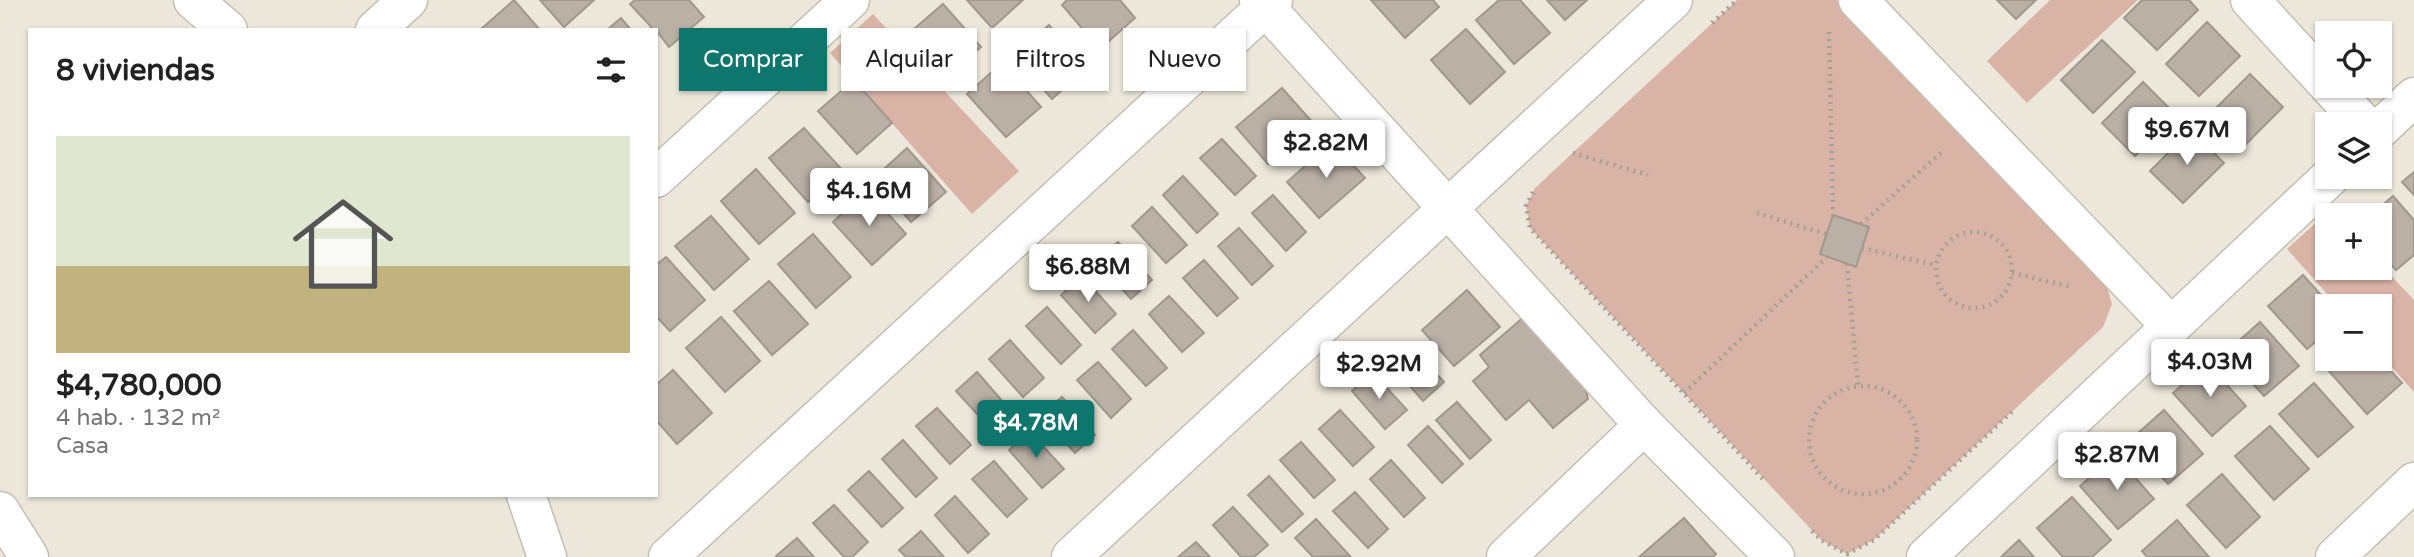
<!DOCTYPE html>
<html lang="es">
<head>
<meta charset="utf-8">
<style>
  :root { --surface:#fff; --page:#f6f6f6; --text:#222; --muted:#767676; --line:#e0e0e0; --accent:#0f766e }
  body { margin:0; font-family:"Varela Round",sans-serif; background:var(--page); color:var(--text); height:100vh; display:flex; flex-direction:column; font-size:26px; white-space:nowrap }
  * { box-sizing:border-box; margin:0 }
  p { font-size:23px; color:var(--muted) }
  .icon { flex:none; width:38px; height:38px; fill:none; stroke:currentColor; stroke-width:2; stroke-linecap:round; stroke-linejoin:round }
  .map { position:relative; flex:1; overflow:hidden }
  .drawer { position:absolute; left:28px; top:28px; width:630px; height:469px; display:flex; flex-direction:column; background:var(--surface); border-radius:0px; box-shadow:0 2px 5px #0004 }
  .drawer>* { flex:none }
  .guide { position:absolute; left:679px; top:28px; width:665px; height:63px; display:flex; gap:14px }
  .tools { position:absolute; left:2315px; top:21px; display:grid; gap:14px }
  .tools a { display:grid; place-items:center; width:77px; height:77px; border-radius:0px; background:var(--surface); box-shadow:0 2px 5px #0004; font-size:35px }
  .price { position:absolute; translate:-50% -60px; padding:0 16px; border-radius:7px; background:#fff; color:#222; font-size:23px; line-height:46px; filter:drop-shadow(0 2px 4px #0008) }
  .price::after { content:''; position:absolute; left:50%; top:42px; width:21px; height:16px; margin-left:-10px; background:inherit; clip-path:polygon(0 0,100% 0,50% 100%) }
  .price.active { background:var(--accent); color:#fff }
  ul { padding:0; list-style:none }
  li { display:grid; align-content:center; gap:14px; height:371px; padding:0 28px }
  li+li { border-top:2px solid var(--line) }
  li span { display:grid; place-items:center; height:217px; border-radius:0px; color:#555 }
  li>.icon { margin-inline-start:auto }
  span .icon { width:126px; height:126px; fill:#fffc; stroke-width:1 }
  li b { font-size:30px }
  h2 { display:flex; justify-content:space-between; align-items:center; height:84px; padding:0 28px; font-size:30px }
  .tag { padding:0 24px; border-radius:0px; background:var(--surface); box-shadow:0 2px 5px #0004; font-size:24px; line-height:63px }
  .tag.active { background:var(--accent); color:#fff }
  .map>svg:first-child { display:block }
</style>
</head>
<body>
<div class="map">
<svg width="2414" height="557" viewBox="0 0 2414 557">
  <rect width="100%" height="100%" fill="#ece7da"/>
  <g fill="#d9b3a5">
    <polygon points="1737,0 1837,0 2106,284 2112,304 2103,327 1874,540 1847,554 1821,540 1530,228 1526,206 1535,188"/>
    <polygon points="2050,0 2138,0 2027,103 1987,61"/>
    <polygon points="873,14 1019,171 972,214 830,53"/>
    <polygon points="2330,210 2335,215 2328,215 2328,268 2380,268 2380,264 2414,300 2414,392 2380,354 2380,306 2338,306 2287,249"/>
  </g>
  <g fill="#bab0a6" stroke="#a1978d" stroke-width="2">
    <polygon points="514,0 540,30 480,30"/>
    <polygon points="540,0 594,0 564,27"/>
    <polygon points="635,0 689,0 704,17 669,47 656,30 654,30 630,4"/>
    <polygon points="967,0 1023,0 992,28"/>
    <polygon points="1067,0 1120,0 1135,18 1100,49 1062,5"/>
    <polygon points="1371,0 1433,0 1439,7 1405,38"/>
    <polygon points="1499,0 1520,0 1550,33 1514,64 1476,20"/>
    <polygon points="1547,0 1587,0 1565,20"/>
    <polygon points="1997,0 2036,0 2016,19"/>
    <polygon points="2142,0 2189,0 2198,10 2157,50 2124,18"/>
    <polygon points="943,4 981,47 946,78 908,34"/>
    <polygon points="621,18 631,30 607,30"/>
    <polygon points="2207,22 2240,56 2199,96 2166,64"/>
    <polygon points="1049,25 1087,68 1052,99 1013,55"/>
    <polygon points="1466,29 1505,72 1470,104 1431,60"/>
    <polygon points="2102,40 2135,72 2093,113 2061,80"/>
    <polygon points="1002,63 1041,107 1006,137 967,94"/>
    <polygon points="2250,74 2283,107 2242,148 2209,115"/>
    <polygon points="854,80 892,123 857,154 818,111"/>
    <polygon points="2143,82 2176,115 2135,156 2102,123"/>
    <polygon points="1282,88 1314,124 1268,164 1236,127"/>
    <polygon points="804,128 843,171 808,202 769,158"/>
    <polygon points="2191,130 2224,163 2183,203 2150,171"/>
    <polygon points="1222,139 1256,176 1235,195 1200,158"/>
    <polygon points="1332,142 1365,178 1319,218 1287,182"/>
    <polygon points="907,148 946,192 911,222 873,179"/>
    <polygon points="756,169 795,213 759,244 721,201"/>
    <polygon points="2414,172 2414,195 2402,182"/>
    <polygon points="1183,176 1218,214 1197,233 1163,195"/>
    <polygon points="867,190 906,234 872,265 833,222"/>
    <polygon points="1273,195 1306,232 1286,251 1252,213"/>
    <polygon points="2393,196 2414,220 2414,255 2396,270 2380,252 2380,215 2371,215"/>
    <polygon points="1152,207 1187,245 1166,263 1132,226"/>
    <polygon points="1833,215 1869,227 1856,267 1820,254"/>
    <polygon points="711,216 749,259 714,290 675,246"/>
    <polygon points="1239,228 1273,266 1252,285 1218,246"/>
    <polygon points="813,234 851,277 816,308 778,264"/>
    <polygon points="1118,242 1152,280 1131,299 1097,261"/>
    <polygon points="666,257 705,300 670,331 656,316 656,265"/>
    <polygon points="1204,260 1238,298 1217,316 1183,278"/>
    <polygon points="2303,275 2331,306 2328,306 2328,331 2307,349 2268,306"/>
    <polygon points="1082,276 1116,314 1095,333 1061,295"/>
    <polygon points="769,281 808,324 772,355 734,311"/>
    <polygon points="1467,290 1500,327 1454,366 1422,330"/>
    <polygon points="1169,296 1204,333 1182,352 1149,314"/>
    <polygon points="1047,307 1081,345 1061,364 1026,326"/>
    <polygon points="1526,315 1583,379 1588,399 1553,428 1529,400 1506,420 1473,381 1489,367 1480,355"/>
    <polygon points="721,317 760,361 725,392 686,348"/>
    <polygon points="2260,322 2299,366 2264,396 2225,353"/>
    <polygon points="1133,330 1167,368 1146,386 1112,349"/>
    <polygon points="1010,340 1044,378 1023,397 989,359"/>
    <polygon points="1409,344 1444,382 1423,401 1389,362"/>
    <polygon points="2341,359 2380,359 2402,383 2367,414 2328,370"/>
    <polygon points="1098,362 1131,399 1111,418 1077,380"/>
    <polygon points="2207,363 2246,406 2212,436 2173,393"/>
    <polygon points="673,370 712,413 677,444 656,420 656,385"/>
    <polygon points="977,372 1011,411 991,429 956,391"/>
    <polygon points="1372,372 1407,410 1385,429 1352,391"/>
    <polygon points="2314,383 2353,427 2318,457 2279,414"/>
    <polygon points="1062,397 1095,435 1075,453 1040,415"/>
    <polygon points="1457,402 1491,440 1470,459 1436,420"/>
    <polygon points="937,408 971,445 950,464 916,426"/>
    <polygon points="1340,410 1374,447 1353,466 1319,429"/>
    <polygon points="2164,410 2203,454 2168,484 2129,441"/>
    <polygon points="1428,426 1463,464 1442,483 1408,445"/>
    <polygon points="2270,426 2309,469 2274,500 2235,456"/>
    <polygon points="1029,431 1064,469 1042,488 1009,450"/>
    <polygon points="903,440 937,478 916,497 882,459"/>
    <polygon points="1301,442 1335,480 1314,498 1280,460"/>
    <polygon points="2115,455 2154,499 2118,529 2080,486"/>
    <polygon points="1391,460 1425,498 1404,517 1370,479"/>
    <polygon points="994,461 1027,499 1007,517 972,479"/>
    <polygon points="869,471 903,508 882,527 848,490"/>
    <polygon points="2222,474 2260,517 2226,548 2187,505"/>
    <polygon points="1269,476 1303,514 1282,532 1248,495"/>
    <polygon points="1355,492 1388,529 1368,548 1333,511"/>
    <polygon points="955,496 989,534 968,553 935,515"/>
    <polygon points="2072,497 2111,540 2092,557 2063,557 2037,528"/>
    <polygon points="834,505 868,542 852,557 844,557 813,523"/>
    <polygon points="1233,507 1268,545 1254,557 1241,557 1213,525"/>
    <polygon points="1684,518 1716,554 1713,557 1639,557"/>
    <polygon points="1316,519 1350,556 1313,557 1295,538"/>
    <polygon points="2177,520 2209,557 2147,557 2142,551"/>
    <polygon points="921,531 944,557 906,557 899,550"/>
    <polygon points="797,538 814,557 777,557 776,556"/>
    <polygon points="2019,540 2034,557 2001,557"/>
    <polygon points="1196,542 1210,557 1178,557"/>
  </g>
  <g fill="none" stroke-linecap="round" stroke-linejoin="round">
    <g stroke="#c4bfb3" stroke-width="41">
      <g id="street">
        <polyline points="193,0 228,30"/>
        <polyline points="1259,0 1644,425 1775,557"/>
        <polyline points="1858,0 2171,326"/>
        <polyline points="2250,0 2328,85"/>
        <polyline points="375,30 408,0"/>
        <polyline points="2329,86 2364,124"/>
        <polyline points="2380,129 2414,97"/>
        <polyline points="656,178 850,0"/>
        <polyline points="526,495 547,557"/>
        <polyline points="0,511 29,557"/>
        <polyline points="668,557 1273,0"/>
        <polyline points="1071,557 1673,0"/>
        <polyline points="1506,557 1644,425"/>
        <polyline points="1926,557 2330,177"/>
        <polyline points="2335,557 2414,482"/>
      </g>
    </g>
    <g stroke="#a4a096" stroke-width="4.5" stroke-dasharray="2 5" stroke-linecap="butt">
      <polyline points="1712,23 1737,0"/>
      <polyline points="1829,32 1833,215"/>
      <polyline points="1573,153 1648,175"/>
      <polyline points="1533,192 1526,206 1530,228 1763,479"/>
      <polyline points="1757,213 1826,234"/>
      <polyline points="1861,224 1944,150"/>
      <circle cx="1974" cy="270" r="38"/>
      <polyline points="1862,248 1935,265"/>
      <polyline points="1847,264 1858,386"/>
      <polyline points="2012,273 2072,287"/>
      <circle cx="1863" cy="440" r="54"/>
      <polyline points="1684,393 1827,257"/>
      <polyline points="1812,531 1821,540 1847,554 1874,540 2015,409"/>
    </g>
    <use href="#street" stroke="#fff" stroke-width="38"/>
  </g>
</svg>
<div class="tools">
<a><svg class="icon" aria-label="locate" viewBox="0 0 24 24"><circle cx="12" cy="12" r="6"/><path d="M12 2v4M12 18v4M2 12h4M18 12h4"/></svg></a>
<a><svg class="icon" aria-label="layers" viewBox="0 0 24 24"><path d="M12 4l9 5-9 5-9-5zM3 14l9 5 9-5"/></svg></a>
<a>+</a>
<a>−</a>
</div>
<b class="price" style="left:2187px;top:167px">$9.67M</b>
<b class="price" style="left:1326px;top:180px">$2.82M</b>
<b class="price" style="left:869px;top:228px">$4.16M</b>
<b class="price" style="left:1088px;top:304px">$6.88M</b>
<b class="price" style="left:2210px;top:399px">$4.03M</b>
<b class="price" style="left:1379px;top:401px">$2.92M</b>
<b class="price active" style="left:1036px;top:460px">$4.78M</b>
<b class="price" style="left:2117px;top:492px">$2.87M</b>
<div class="guide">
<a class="tag active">Comprar</a>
<a class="tag">Alquilar</a>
<a class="tag">Filtros</a>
<a class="tag">Nuevo</a>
</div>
<section class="drawer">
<h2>8 viviendas<svg class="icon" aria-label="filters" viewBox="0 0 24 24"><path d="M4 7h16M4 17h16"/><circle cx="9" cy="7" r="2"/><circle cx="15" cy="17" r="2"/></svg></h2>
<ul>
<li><span style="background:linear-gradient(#dfe7d0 60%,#c2b280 0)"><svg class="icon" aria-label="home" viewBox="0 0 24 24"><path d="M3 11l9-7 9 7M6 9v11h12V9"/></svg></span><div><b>$4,780,000</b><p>4 hab. · 132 m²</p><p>Casa</p></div></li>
</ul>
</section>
</div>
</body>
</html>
